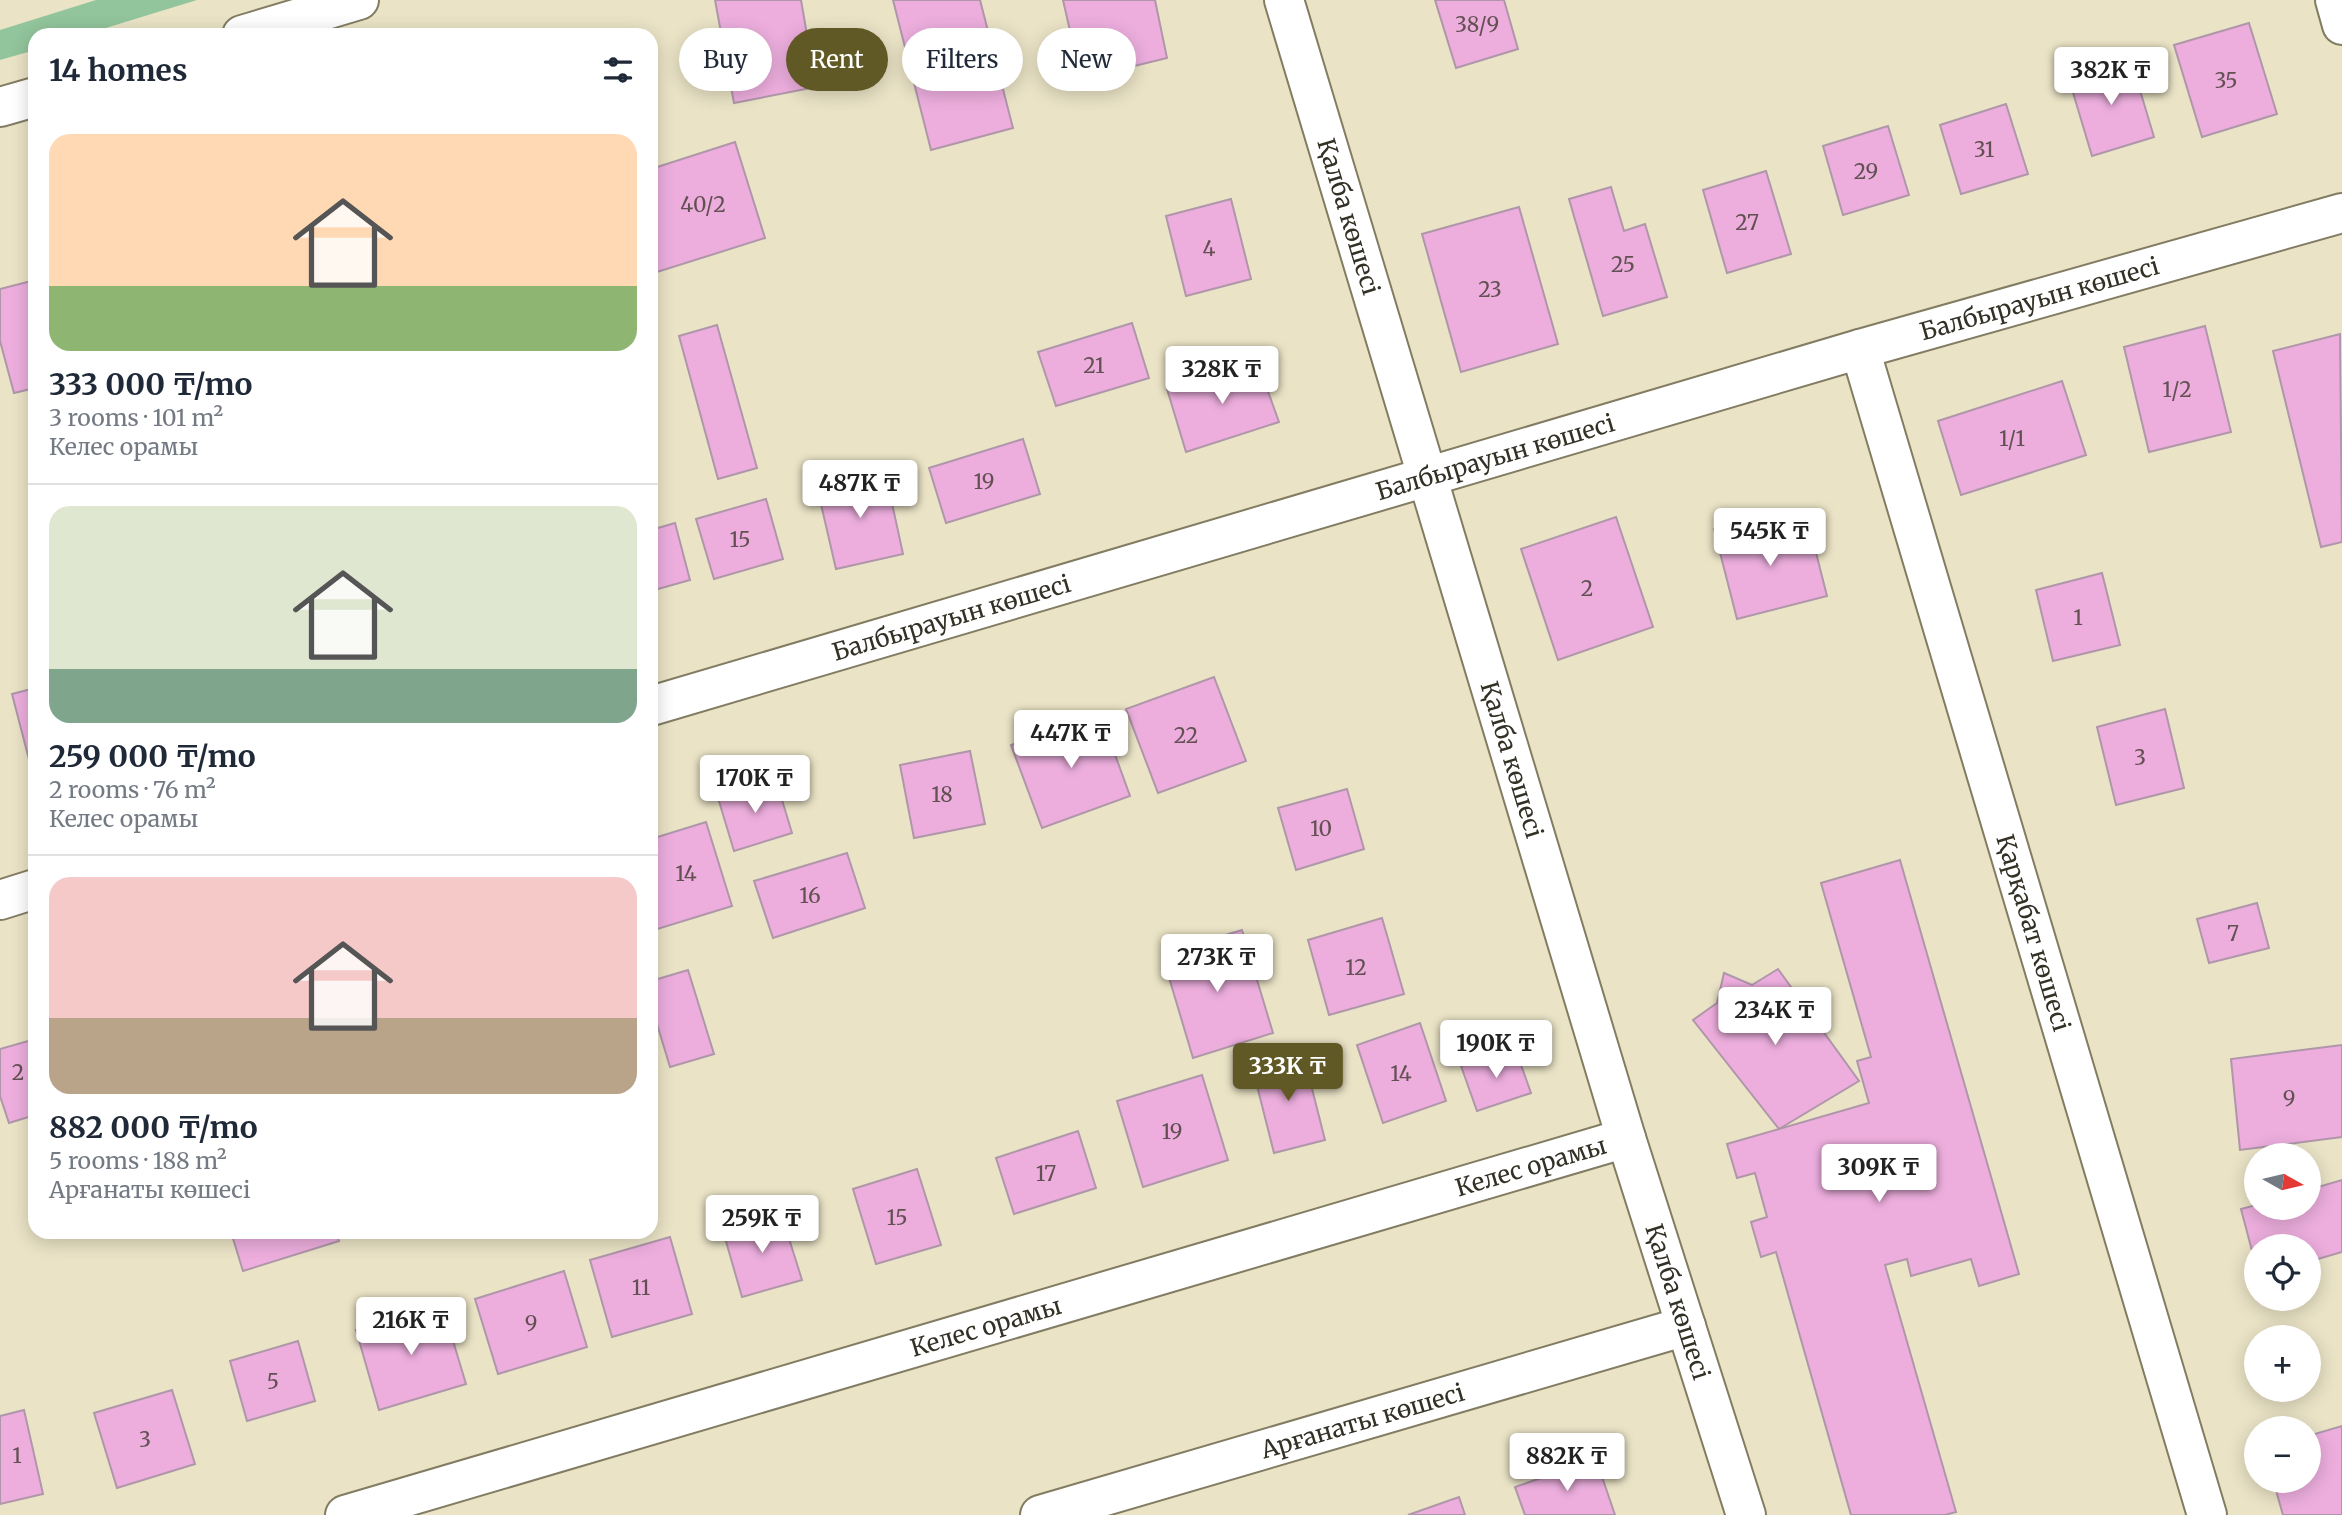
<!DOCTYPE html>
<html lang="en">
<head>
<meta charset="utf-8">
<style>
  :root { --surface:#fff; --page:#f2f2f3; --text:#1f2937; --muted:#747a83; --line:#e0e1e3; --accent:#605925 }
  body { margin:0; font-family:Merriweather,serif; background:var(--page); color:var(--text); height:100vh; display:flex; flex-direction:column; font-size:26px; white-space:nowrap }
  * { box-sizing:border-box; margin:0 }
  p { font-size:23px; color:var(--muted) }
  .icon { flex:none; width:38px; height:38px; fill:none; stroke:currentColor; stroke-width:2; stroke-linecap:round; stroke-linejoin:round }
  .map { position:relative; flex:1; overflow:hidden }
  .sheet { position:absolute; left:28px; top:28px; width:630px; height:1211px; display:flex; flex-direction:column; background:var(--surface); border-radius:21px; box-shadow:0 4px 18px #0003 }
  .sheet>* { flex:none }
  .hud { position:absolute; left:679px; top:28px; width:665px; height:63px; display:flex; gap:14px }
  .needle { width:46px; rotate:98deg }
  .controls { position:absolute; left:2244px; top:1143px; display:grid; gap:14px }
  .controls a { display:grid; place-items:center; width:77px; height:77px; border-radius:50%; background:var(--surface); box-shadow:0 4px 18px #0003; font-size:35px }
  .price { position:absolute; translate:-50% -60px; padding:0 16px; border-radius:7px; background:#fff; color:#222; font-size:23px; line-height:46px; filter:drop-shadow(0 2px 4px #0008) }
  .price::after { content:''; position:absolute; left:50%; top:42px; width:21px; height:16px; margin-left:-10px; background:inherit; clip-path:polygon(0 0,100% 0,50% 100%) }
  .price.on { background:var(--accent); color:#fff }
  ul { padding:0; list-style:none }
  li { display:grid; align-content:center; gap:14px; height:371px; padding:0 21px }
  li+li { border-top:2px solid var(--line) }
  li span { display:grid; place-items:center; height:217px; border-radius:21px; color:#555 }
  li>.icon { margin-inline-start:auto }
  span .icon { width:126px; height:126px; fill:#fffc; stroke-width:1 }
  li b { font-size:30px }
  h2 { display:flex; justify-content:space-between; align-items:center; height:84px; padding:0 21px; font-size:30px }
  .tag { padding:0 24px; border-radius:32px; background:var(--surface); box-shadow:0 4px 18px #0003; font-size:24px; line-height:63px }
  .tag.on { background:var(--accent); color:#fff }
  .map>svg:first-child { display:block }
</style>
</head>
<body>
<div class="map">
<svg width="2342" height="1515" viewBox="0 0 2342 1515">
  <rect width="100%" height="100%" fill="#eae3c6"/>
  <polygon fill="#92c59c" points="96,0 197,0 83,35 35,35 35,50 0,60 0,30"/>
  <g fill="#edaede" stroke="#af96a9" stroke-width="2">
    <polygon points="715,0 801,0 816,87 734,103"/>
    <polygon points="893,0 980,0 1013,128 931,150"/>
    <polygon points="1063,0 1155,0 1167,58 1081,79"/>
    <polygon points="1435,0 1504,0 1518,49 1456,68"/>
    <polygon points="2249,23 2277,114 2202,137 2174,45"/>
    <polygon points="2130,57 2154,137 2092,156 2068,76"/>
    <polygon points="2006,104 2028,174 1961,194 1940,125"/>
    <polygon points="1888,126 1909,195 1843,215 1823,146"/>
    <polygon points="735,142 765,238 657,272 651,253 651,169"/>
    <polygon points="1766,171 1791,254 1727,273 1703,190"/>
    <polygon points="1611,187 1624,231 1645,224 1667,297 1603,316 1569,199"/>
    <polygon points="1231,199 1251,279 1186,296 1166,216"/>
    <polygon points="1519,207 1558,344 1461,372 1422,234"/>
    <polygon points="35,280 35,388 14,393 0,341 0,289"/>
    <polygon points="1132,323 1149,378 1056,406 1038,352"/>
    <polygon points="717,325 757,468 718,479 679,336"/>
    <polygon points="2205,326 2231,432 2149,452 2124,347"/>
    <polygon points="2340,334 2342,542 2321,547 2273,351"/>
    <polygon points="1257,361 1279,422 1186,452 1167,389"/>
    <polygon points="2062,381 2086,455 1961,495 1938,421"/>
    <polygon points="1023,439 1040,494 946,523 929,468"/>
    <polygon points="885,471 903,554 836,569 817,487"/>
    <polygon points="766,499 783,559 714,579 696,519"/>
    <polygon points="1616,517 1653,627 1558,660 1521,549"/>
    <polygon points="1808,521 1827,596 1737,619 1714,529 1743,522 1747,537"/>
    <polygon points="675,523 690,580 651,591 651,530"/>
    <polygon points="2102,573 2120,645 2053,661 2036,590"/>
    <polygon points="1214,677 1246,761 1158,793 1126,709"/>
    <polygon points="35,688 35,770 32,771 12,694"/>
    <polygon points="2165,709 2184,788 2116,805 2097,727"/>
    <polygon points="1100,713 1130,796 1042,828 1011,745"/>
    <polygon points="970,751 985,824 914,838 900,765"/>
    <polygon points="776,780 792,833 734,851 718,798"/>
    <polygon points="1347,789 1364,849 1296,870 1278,808"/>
    <polygon points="706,822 732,906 651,931 651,839"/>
    <polygon points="847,853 865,908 773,938 754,881"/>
    <polygon points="1900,860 2019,1274 1979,1286 1971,1259 1911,1276 1907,1259 1885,1265 1956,1512 1945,1515 1851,1515 1776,1252 1761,1257 1751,1222 1767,1217 1755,1173 1737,1178 1727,1144 1869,1103 1857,1061 1871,1057 1821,883"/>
    <polygon points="2257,903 2269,948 2209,963 2197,919"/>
    <polygon points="1382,918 1404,994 1329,1015 1308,940"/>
    <polygon points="1242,930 1273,1033 1193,1058 1162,954"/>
    <polygon points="1778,969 1859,1081 1779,1129 1693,1020 1717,1003 1724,973 1752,985"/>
    <polygon points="688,970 714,1054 670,1067 651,1004 651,981"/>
    <polygon points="1420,1023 1446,1101 1383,1123 1357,1045"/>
    <polygon points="35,1039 35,1115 9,1123 0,1096 0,1049"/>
    <polygon points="2342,1045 2342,1137 2240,1150 2231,1059"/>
    <polygon points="1515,1048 1531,1093 1477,1111 1461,1066"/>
    <polygon points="1303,1053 1325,1140 1274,1153 1252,1066"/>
    <polygon points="1202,1075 1228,1160 1143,1187 1117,1101"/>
    <polygon points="1078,1131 1096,1188 1014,1214 996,1158"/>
    <polygon points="917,1169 941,1245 876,1264 853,1189"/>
    <polygon points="2342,1180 2342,1252 2308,1262 2308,1246 2256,1246 2256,1266 2241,1209 2256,1205 2256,1208 2308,1208 2308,1190"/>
    <polygon points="781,1213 802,1280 742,1297 723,1231"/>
    <polygon points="231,1232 336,1232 339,1241 243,1271"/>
    <polygon points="670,1237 692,1314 612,1337 590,1260"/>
    <polygon points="564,1271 587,1347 498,1374 475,1299"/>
    <polygon points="442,1304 466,1384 379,1410 356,1330"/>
    <polygon points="298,1341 315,1401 247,1421 230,1361"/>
    <polygon points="172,1390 195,1464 117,1488 94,1413"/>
    <polygon points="24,1410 43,1494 0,1504 0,1416"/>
    <polygon points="2342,1426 2342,1515 2283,1515 2273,1480 2308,1480 2308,1436"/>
    <polygon points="1596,1459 1615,1515 1525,1515 1515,1487"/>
    <polygon points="1459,1497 1465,1515 1408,1515"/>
  </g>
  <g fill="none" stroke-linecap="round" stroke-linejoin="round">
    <g stroke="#827c62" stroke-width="42">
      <g id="minor">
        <path id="s1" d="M 1284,0 L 1626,1138 L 1746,1515"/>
        <polyline points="2335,0 2342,25"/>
        <path id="s2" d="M 1860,349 L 2207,1515"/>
        <path id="s3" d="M 651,706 L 1860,349 L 2342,213"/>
        <polyline points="0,900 35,889"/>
        <path id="s4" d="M 345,1515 L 1626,1138"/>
        <path id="s5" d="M 1040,1515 L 1686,1326"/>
      </g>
    </g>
    <g stroke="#827c62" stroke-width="42">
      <g id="secondary">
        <polyline points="242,35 359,0"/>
        <polyline points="0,107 35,97"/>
      </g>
    </g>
    <use href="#minor" stroke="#fff" stroke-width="38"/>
    <use href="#secondary" stroke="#fff" stroke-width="38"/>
  </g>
  <g text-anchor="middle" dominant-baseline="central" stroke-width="5" stroke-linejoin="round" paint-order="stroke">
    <g font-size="21" fill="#625053">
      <text x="1477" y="24">38/9</text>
      <text x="2226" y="80">35</text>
      <text x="1984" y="149">31</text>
      <text x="1866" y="171">29</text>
      <text x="703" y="204">40/2</text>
      <text x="1747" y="222">27</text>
      <text x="1209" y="248">4</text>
      <text x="1623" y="264">25</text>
      <text x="1490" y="289">23</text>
      <text x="1094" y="365">21</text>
      <text x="2177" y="389">1/2</text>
      <text x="2012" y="438">1/1</text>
      <text x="984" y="481">19</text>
      <text x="740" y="539">15</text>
      <text x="1587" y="588">2</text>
      <text x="2078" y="617">1</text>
      <text x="1186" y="735">22</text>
      <text x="2140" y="757">3</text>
      <text x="942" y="794">18</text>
      <text x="1321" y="828">10</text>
      <text x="686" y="873">14</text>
      <text x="810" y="895">16</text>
      <text x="2233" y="933">7</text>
      <text x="1356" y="967">12</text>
      <text x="18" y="1072">2</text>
      <text x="1401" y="1073">14</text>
      <text x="2289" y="1098">9</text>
      <text x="1172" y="1131">19</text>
      <text x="1046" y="1173">17</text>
      <text x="897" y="1217">15</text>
      <text x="641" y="1287">11</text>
      <text x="531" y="1323">9</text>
      <text x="273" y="1381">5</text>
      <text x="145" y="1439">3</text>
      <text x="17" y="1455">1</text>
    </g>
    <g font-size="24" fill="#333025" stroke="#f7f0d3">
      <text stroke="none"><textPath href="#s1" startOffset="226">Қалба көшесі</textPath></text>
      <text stroke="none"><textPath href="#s3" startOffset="1447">Балбырауын көшесі</textPath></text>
      <text stroke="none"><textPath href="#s3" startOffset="880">Балбырауын көшесі</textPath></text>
      <text stroke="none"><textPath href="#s3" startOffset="313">Балбырауын көшесі</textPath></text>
      <text stroke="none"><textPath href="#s1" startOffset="793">Қалба көшесі</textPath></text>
      <text stroke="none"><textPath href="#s2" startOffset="609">Қарқабат көшесі</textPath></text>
      <text stroke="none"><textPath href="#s4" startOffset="1236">Келес орамы</textPath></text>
      <text stroke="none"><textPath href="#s1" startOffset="1360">Қалба көшесі</textPath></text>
      <text stroke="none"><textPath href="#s4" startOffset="668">Келес орамы</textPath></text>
      <text stroke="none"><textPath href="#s5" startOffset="336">Арғанаты көшесі</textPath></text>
    </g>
  </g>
</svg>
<div class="controls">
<a><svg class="needle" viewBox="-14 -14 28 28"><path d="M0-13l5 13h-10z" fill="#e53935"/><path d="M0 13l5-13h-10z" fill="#747a83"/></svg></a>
<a><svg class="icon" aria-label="locate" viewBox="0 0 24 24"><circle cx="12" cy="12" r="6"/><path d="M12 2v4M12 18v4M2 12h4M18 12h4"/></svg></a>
<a>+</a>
<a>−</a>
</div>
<b class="price" style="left:2111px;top:107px">382K ₸</b>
<b class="price" style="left:1222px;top:406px">328K ₸</b>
<b class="price" style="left:860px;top:520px">487K ₸</b>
<b class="price" style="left:1770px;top:568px">545K ₸</b>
<b class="price" style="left:1071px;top:770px">447K ₸</b>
<b class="price" style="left:755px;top:815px">170K ₸</b>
<b class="price" style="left:1217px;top:994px">273K ₸</b>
<b class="price" style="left:1775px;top:1047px">234K ₸</b>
<b class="price" style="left:1496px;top:1080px">190K ₸</b>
<b class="price on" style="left:1288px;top:1103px">333K ₸</b>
<b class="price" style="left:1879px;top:1204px">309K ₸</b>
<b class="price" style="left:762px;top:1255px">259K ₸</b>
<b class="price" style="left:411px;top:1357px">216K ₸</b>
<b class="price" style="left:1567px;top:1493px">882K ₸</b>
<div class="hud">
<a class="tag">Buy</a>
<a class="tag on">Rent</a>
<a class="tag">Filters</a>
<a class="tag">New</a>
</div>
<section class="sheet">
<h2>14 homes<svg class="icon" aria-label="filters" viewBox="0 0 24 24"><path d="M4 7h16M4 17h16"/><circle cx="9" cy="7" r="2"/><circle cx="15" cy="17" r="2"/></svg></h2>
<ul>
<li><span style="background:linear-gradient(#ffd9b3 70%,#8fb573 0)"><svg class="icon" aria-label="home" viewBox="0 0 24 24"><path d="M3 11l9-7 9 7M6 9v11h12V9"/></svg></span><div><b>333 000 ₸/mo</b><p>3 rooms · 101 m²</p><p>Келес орамы</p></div></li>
<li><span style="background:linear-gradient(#dfe7d0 75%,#7fa58c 0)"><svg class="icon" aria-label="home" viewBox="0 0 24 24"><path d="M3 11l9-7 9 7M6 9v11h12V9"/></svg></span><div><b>259 000 ₸/mo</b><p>2 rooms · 76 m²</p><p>Келес орамы</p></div></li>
<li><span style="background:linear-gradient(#f6c9c9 65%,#b9a48a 0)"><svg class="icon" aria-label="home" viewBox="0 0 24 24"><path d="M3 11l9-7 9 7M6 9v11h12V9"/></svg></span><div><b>882 000 ₸/mo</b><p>5 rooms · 188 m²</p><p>Арғанаты көшесі</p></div></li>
</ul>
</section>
</div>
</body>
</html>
